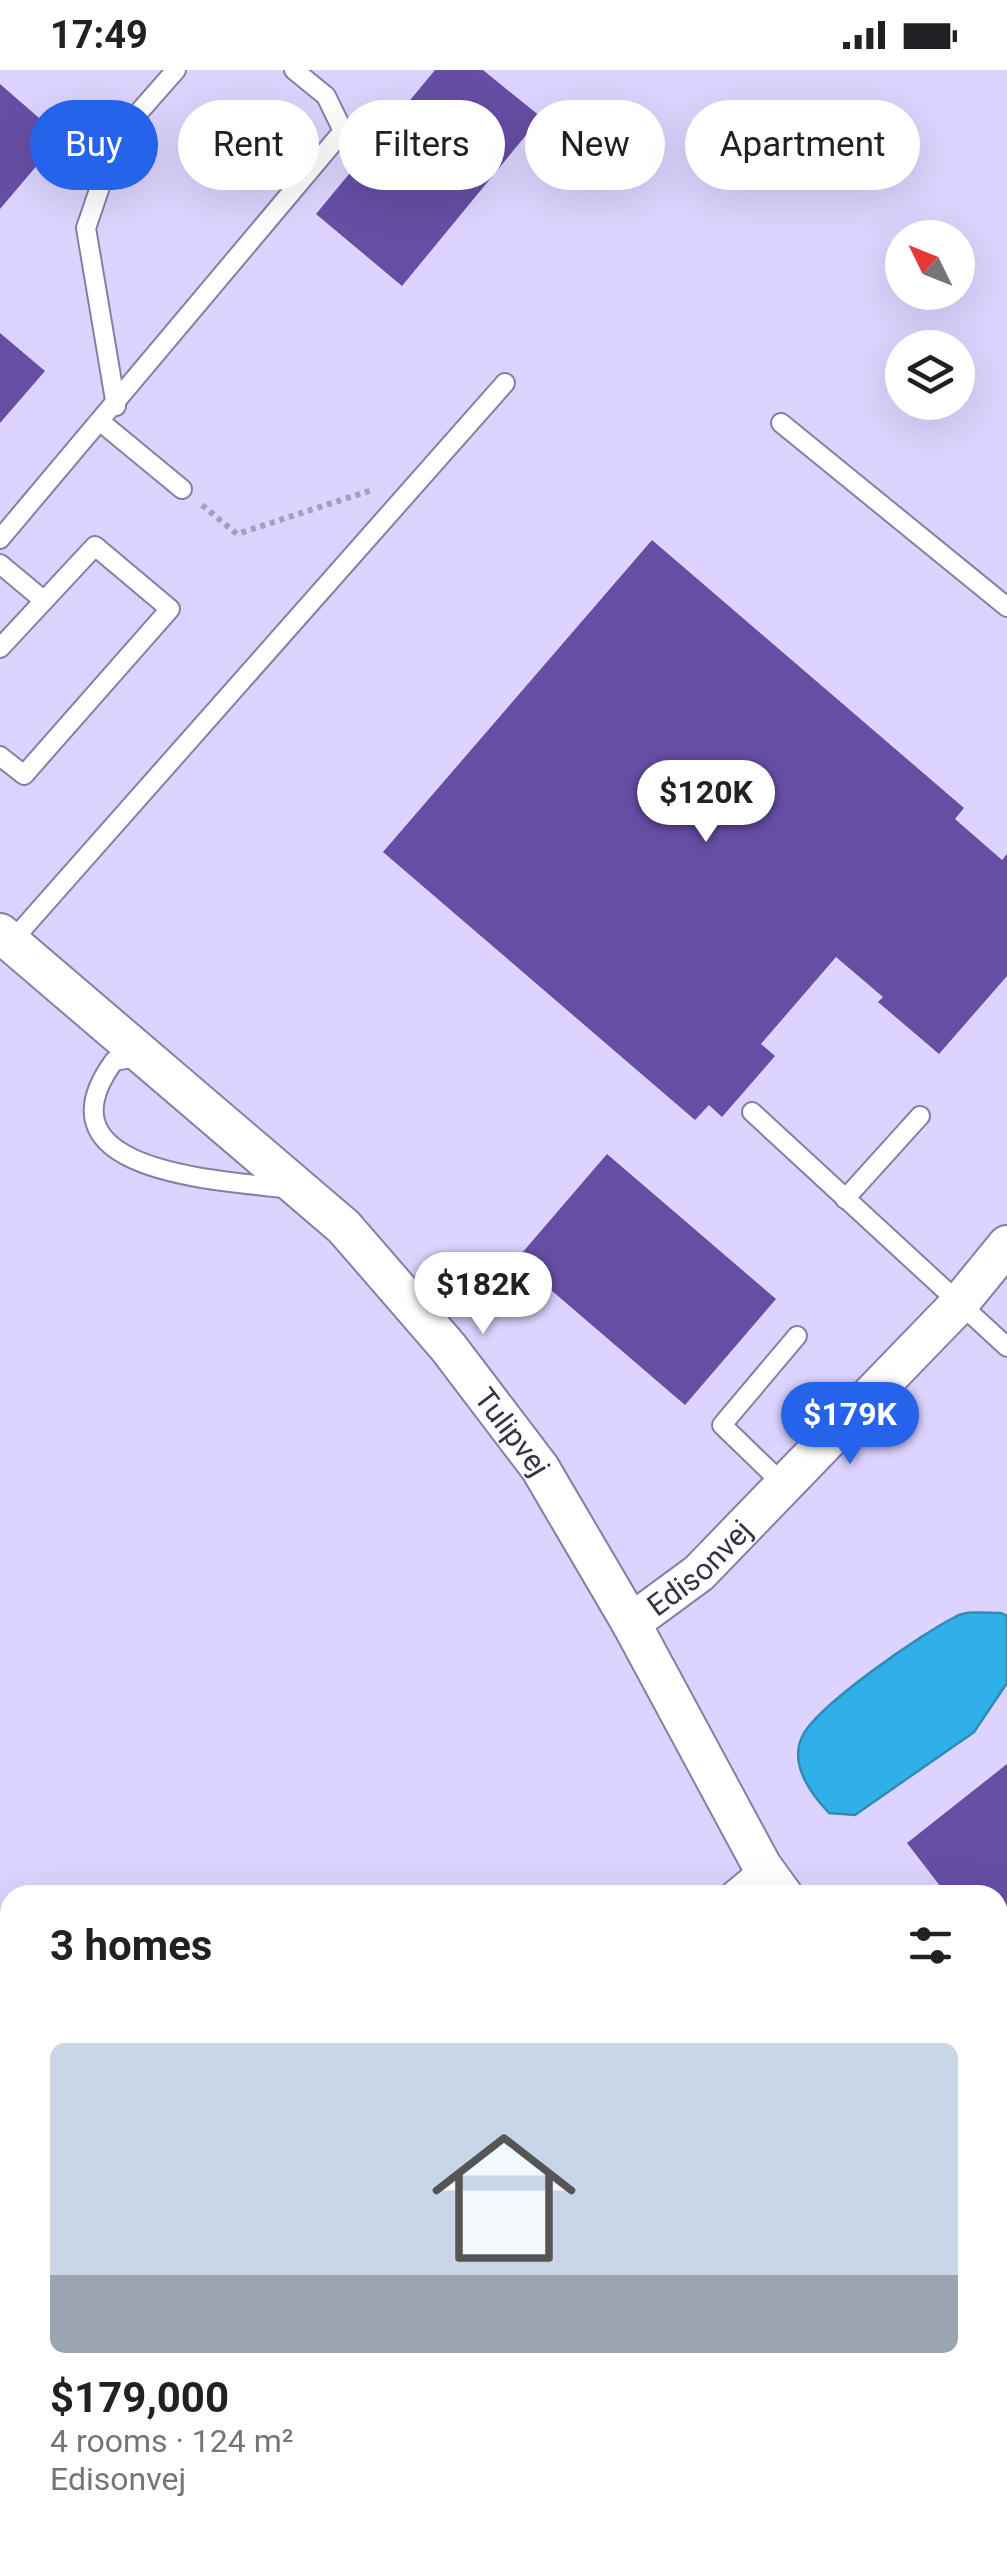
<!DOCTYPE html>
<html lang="en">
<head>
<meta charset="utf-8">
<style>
  :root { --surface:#fff; --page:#f2f2f2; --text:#202124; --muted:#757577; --line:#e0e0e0; --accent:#2563eb }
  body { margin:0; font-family:Roboto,sans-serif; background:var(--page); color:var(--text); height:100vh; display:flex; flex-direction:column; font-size:38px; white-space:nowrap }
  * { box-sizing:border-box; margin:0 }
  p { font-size:32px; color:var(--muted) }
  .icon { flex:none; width:55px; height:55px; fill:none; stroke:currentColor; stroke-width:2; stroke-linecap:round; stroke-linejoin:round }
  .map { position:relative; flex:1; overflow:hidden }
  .drawer { position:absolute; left:0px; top:1815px; width:1008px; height:672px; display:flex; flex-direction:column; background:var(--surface); border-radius:30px 30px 0 0; box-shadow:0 10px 40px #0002 }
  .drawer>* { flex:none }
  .hud { position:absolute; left:30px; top:30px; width:948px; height:90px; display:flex; gap:20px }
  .needle { width:65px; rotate:313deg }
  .tools { position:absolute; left:885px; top:150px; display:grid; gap:20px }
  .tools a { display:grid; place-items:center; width:90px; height:90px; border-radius:50%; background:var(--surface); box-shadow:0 10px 40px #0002; font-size:50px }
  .price { position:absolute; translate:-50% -85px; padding:0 22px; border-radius:35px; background:#fff; color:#222; font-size:32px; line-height:65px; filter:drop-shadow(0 2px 5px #0008) }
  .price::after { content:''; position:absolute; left:50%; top:60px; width:30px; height:22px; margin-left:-15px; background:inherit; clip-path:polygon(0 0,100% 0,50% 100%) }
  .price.selected { background:var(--accent); color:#fff }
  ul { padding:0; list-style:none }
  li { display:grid; align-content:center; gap:20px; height:530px; padding:0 50px }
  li+li { border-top:2px solid var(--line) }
  li span { display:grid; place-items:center; height:310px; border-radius:15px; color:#555 }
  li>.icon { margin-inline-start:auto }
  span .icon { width:180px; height:180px; fill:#fffc; stroke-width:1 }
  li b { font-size:42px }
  h2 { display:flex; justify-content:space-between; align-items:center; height:120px; padding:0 50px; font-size:42px }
  .pill { padding:0 35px; border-radius:45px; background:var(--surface); box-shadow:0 10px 40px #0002; font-size:35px; line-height:90px }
  .pill.selected { background:var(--accent); color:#fff }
  .status { display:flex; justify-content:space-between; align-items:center; height:70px; padding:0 50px; background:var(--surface); direction:ltr }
  .status svg { height:28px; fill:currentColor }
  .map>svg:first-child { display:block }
</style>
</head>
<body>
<div class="status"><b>17:49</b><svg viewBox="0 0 49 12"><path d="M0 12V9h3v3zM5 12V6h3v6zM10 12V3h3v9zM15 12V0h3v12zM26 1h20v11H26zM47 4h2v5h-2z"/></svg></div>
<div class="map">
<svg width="1007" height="2487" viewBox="0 0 1007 2487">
  <rect width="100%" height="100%" fill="#dcd4fe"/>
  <path fill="#30b0e9" stroke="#328ab8" stroke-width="2.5" d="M 1001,1543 L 1007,1546 L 1007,1613 L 974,1662 L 855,1745 L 829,1743 C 811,1724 789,1695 802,1667 C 816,1636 923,1563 955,1547 C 967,1540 987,1543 1001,1543 Z"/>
  <g fill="#664ea5">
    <polygon points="435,0 483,0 541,47 402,216 316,144"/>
    <polygon points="0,14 61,67 0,139"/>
    <polygon points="0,263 45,301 0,353"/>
    <polygon points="652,470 964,738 955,749 1002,790 1007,784 1007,906 939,984 878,932 883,927 836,887 761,974 775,986 722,1047 709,1035 695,1050 383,782"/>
    <polygon points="607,1084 776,1229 685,1335 516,1190"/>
    <polygon points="1007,1694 1007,1859 998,1867 998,1825 947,1825 907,1773"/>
    <polygon points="0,2068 10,2081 10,2237 0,2225"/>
    <polygon points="208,2478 338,2478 346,2487 216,2487"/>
    <polygon points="619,2478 788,2478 796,2487 626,2487"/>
  </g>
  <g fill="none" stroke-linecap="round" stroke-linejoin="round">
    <g stroke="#867fa5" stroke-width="22">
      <g id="lane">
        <polyline points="116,336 86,158 117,67 176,0"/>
        <polyline points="102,353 182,419"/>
        <polyline points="781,353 1007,537"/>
        <polyline points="0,469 343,61 326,26 294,0"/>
        <polyline points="0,494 42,529"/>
        <polyline points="0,578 95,476 170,539 24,705 0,686"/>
        <polyline points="11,872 505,313"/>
        <path d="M 144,986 L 114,991 C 31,1105 225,1110 291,1119"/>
        <polyline points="752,1042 1007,1277"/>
        <polyline points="845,1129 920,1046"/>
        <polyline points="785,1416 722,1355 797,1266"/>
        <polyline points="727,1825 762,1796"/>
        <polyline points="0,1981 10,1974"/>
        <polyline points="0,1994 10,2009"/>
        <polyline points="376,2478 384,2487"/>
        <polyline points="886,2487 898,2478"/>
      </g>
    </g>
    <g stroke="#867fa5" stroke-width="42">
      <g id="street">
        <path id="s1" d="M 0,863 L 344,1157 L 448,1277 L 540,1398 L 631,1553 L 762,1796 L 783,1825"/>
        <path id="s2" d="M 631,1553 L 699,1503 L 958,1235 L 1007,1175"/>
        <polyline points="998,2088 1007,2097"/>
        <polyline points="998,2281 1007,2247"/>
        <polyline points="984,2478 985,2487"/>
      </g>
    </g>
    <polyline stroke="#a59ec0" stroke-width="6" stroke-dasharray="5 5" stroke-linecap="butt" points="202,435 237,464 372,420"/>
    <use href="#lane" stroke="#fff" stroke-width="18"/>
    <use href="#street" stroke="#fff" stroke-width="38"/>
  </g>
  <g text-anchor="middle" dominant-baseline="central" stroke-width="10" stroke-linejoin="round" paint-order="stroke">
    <g font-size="30" fill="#363344" stroke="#fbfcfb">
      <text stroke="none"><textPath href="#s1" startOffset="718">Tulipvej</textPath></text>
      <text stroke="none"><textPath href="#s2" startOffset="88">Edisonvej</textPath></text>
    </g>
  </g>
</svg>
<div class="tools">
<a><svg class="needle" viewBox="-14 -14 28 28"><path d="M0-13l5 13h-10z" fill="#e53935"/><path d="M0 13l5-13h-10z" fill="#757577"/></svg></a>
<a><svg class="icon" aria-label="layers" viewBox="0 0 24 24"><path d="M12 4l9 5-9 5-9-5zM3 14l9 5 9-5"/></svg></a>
</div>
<b class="price" style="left:706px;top:775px">$120K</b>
<b class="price" style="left:483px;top:1267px">$182K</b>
<b class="price selected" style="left:850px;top:1397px">$179K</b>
<div class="hud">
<a class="pill selected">Buy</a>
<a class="pill">Rent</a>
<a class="pill">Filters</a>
<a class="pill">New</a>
<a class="pill">Apartment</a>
</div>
<section class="drawer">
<h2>3 homes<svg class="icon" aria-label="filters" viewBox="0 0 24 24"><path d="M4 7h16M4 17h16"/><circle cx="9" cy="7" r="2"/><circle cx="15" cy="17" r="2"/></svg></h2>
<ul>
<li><span style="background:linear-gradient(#c9d6e8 75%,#9aa5b1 0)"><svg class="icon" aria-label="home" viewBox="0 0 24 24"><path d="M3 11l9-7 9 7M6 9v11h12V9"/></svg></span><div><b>$179,000</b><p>4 rooms · 124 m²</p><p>Edisonvej</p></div></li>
</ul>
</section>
</div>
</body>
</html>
